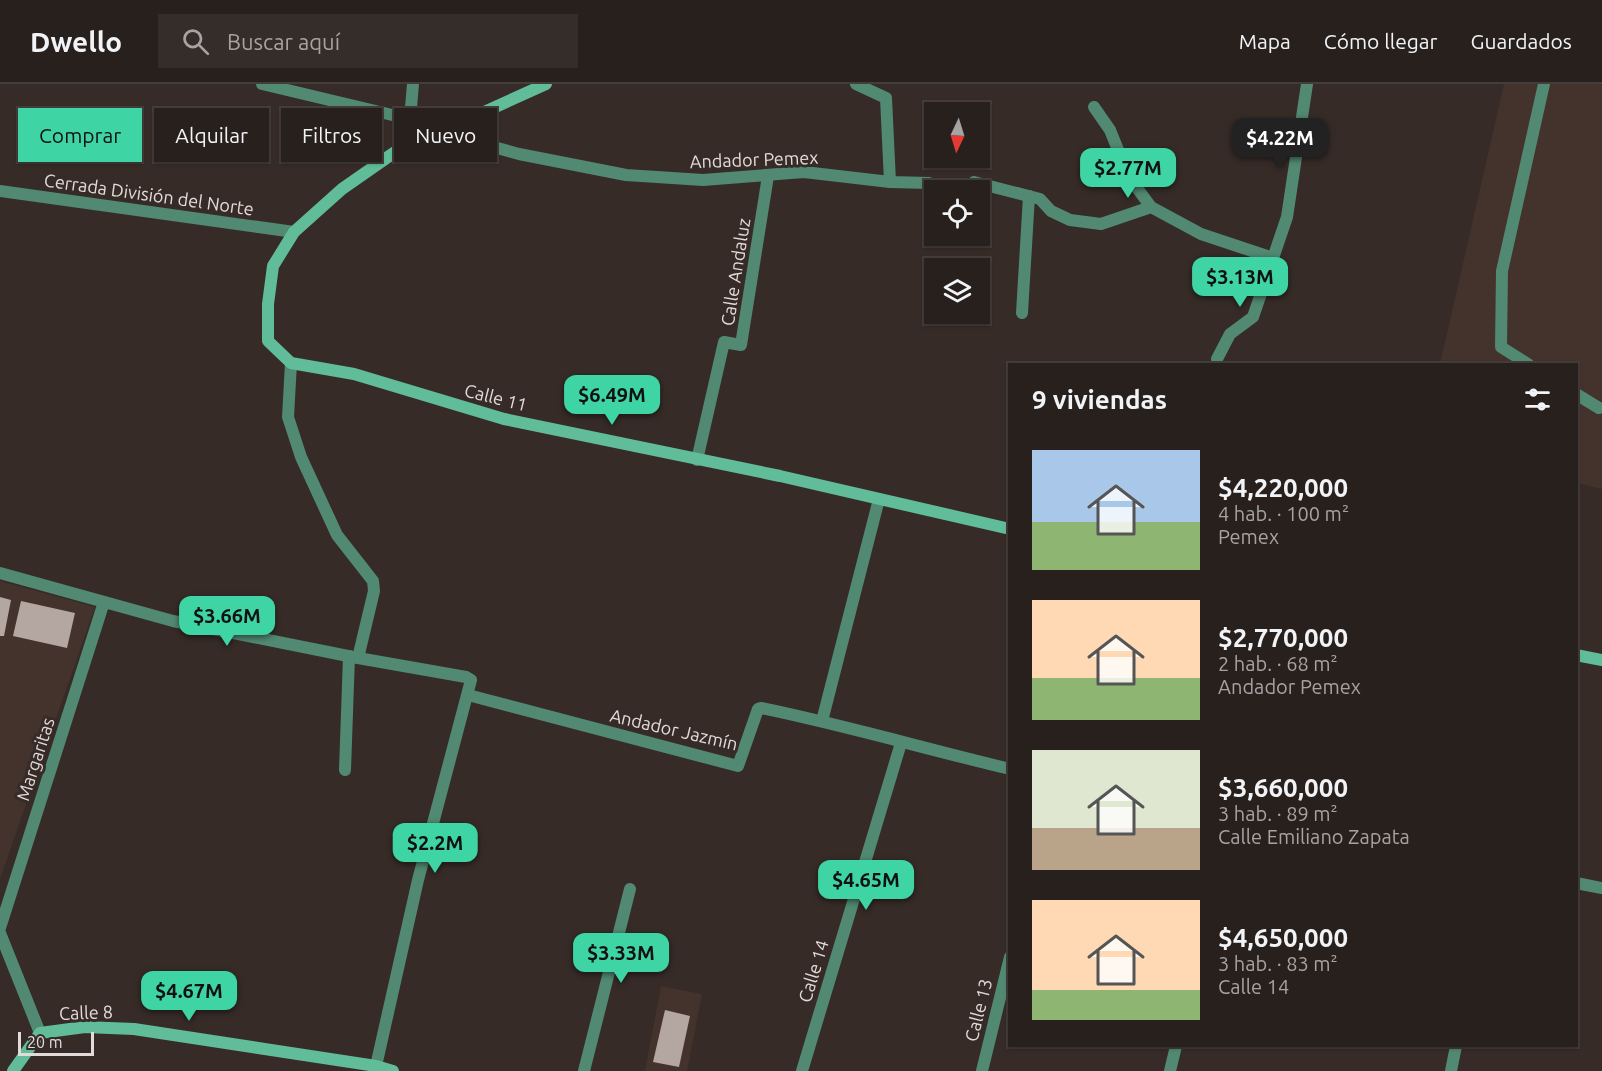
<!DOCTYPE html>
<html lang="es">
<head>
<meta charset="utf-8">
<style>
  :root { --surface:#28201d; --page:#342d2a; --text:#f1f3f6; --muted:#a5a3a4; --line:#443e3b; --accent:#3ed4a3 }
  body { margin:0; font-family:Ubuntu,sans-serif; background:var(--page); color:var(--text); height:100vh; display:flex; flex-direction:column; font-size:22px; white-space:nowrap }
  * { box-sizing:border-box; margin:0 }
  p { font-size:20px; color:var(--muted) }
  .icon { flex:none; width:33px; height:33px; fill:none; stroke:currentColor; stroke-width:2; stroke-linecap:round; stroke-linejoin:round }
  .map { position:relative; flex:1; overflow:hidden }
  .panel { position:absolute; left:1008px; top:279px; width:570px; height:684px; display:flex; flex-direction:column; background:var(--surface); border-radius:0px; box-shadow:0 2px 4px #0004,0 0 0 2px var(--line) }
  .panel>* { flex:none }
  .hud { position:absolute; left:18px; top:24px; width:570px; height:54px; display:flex; gap:12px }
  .needle { width:39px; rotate:184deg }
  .controls { position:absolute; left:924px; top:18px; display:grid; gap:12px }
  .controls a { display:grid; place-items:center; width:66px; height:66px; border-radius:0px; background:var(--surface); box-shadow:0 2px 4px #0004,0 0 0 2px var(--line); font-size:30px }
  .scale { position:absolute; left:18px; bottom:15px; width:76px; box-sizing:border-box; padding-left:6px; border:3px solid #e3dbd9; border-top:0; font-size:16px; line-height:21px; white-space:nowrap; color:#e3dbd9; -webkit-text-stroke:4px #362b27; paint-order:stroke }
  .price { position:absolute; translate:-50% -51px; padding:0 14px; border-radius:12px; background:var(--accent); color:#111; font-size:20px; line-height:39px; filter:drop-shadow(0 2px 3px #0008) }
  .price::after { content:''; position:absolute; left:50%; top:36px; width:18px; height:14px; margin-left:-9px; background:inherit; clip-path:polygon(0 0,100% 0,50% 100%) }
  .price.selected { background:#222; color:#fff }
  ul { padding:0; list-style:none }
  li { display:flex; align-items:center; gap:18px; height:150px; padding:0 24px }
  li span { display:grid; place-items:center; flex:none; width:168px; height:120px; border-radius:0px; color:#555 }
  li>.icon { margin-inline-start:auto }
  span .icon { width:72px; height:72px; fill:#fffc; stroke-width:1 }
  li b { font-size:26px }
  h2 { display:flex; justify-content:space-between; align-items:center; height:72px; padding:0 24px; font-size:26px }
  .tag { padding:0 21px; border-radius:0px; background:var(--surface); box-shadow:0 2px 4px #0004,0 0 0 2px var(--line); font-size:21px; line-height:54px }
  .tag.selected { background:var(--accent); color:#111 }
  header { display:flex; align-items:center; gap:36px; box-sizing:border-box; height:84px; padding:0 30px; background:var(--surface); border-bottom:2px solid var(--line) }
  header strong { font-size:28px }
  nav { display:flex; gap:33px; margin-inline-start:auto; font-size:21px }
  .search { width:420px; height:54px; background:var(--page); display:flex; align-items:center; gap:15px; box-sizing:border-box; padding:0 21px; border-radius:0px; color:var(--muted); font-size:22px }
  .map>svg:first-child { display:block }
</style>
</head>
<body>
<header>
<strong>Dwello</strong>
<div class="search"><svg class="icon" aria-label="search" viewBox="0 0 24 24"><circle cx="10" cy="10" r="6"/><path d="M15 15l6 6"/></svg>Buscar aquí</div>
<nav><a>Mapa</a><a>Cómo llegar</a><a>Guardados</a></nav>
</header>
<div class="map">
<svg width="1602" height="987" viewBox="0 0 1602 987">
  <rect width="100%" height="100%" fill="#362b27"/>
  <g fill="#44322c">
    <polygon points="1504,0 1602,0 1602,405 1577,399 1576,280 1440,280"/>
    <polygon points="0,497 95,523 0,795"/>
    <polygon points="661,902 702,910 687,987 645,987"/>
  </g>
  <g fill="#b4a6a1">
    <polygon points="0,513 11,516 4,552 0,552"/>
    <polygon points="21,517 75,529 67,564 13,552"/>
    <polygon points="665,926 690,932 679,983 653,978"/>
  </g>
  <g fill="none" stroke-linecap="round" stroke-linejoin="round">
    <g stroke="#518972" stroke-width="12">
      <polyline points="1528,280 1501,263 1502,187 1544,0"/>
      <polyline points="1576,310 1599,324"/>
    </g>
    <g stroke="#518972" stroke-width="12">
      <polyline points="262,0 409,35"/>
      <polyline points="856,0 886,14 890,98"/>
      <polyline points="1094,23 1110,46 1129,93 1151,123"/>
      <polyline points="440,48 519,70 626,91 703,96 804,88 890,98 929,99"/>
      <polyline points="408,59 413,0"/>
      <polyline points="974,98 1040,115 1051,127 1070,136 1101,140 1151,123 1201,150 1273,174"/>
      <polyline points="0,107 294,148"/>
      <polyline points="1022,229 1029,112"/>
      <polyline points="1217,275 1230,250 1253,233 1287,133 1307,0"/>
      <polyline points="291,279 288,333 301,373 337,451 373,497 374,507 358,574"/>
      <polyline points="697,376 724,258 741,261 768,92"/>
      <polyline points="0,489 173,537 358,574 466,593 471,596 418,796 376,982"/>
      <path d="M 468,611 L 738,682 L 758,625 L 761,624 C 844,641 926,665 1010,685"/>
      <polyline points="822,637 879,415"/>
      <polyline points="345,686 349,572"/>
      <polyline points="1576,799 1602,804"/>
      <polyline points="0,844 104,518"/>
      <polyline points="0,849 40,949"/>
      <polyline points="584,987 630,805"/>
      <polyline points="802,987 901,659"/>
      <polyline points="982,987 1010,873"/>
      <polyline points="1170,987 1176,962"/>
      <polyline points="1451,987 1456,962"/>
    </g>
    <g stroke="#60bc99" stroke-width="12">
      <polyline points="546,0 440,48 408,59 342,105 294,148 273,182 268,220 268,257 291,279 354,290 504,335 780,392 1010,445"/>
      <polyline points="1576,571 1602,576"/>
      <polyline points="13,987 40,949 85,943 134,945 376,982 393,987"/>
    </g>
  </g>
  <g text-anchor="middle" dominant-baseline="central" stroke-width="6" stroke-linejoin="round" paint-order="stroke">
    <g font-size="18" fill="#e3dbd9" stroke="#362b27">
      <text transform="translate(754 75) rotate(-2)">Andador Pemex</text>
      <text transform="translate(149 110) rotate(8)">Cerrada División del Norte</text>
      <text transform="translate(735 188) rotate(-81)">Calle Andaluz</text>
      <text transform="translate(496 313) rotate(14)">Calle 11</text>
      <text transform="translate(674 645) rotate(13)">Andador Jazmín</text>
      <text transform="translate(35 675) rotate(-72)">Margaritas</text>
      <text transform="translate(813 887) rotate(-73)">Calle 14</text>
      <text transform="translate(978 926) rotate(-76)">Calle 13</text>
      <text transform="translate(86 928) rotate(-2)">Calle 8</text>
    </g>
  </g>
</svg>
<div class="controls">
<a><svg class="needle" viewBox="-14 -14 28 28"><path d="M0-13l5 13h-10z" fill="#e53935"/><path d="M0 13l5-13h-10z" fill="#a5a3a4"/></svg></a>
<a><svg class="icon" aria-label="locate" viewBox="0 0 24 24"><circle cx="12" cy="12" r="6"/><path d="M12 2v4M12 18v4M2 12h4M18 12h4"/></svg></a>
<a><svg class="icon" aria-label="layers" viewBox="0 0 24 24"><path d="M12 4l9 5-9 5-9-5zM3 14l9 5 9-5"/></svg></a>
</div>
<div class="scale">20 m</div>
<b class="price selected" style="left:1280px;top:85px">$4.22M</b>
<b class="price" style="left:1128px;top:115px">$2.77M</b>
<b class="price" style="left:1240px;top:224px">$3.13M</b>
<b class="price" style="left:612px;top:342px">$6.49M</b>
<b class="price" style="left:227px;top:563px">$3.66M</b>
<b class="price" style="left:435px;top:790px">$2.2M</b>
<b class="price" style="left:866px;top:827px">$4.65M</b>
<b class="price" style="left:621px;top:900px">$3.33M</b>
<b class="price" style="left:189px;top:938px">$4.67M</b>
<div class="hud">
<a class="tag selected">Comprar</a>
<a class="tag">Alquilar</a>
<a class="tag">Filtros</a>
<a class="tag">Nuevo</a>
</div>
<section class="panel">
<h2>9 viviendas<svg class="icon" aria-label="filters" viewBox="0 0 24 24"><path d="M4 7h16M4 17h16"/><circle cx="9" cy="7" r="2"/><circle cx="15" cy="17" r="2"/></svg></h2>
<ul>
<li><span style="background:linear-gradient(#a9c7e8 60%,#8fb573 0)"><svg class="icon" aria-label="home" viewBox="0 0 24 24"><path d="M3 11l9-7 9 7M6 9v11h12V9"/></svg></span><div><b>$4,220,000</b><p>4 hab. · 100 m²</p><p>Pemex</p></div></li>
<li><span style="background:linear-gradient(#ffd9b3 65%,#8fb573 0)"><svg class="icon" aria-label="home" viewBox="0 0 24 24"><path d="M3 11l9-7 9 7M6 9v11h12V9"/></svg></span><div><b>$2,770,000</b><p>2 hab. · 68 m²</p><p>Andador Pemex</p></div></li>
<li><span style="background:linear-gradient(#dfe7d0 65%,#b9a48a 0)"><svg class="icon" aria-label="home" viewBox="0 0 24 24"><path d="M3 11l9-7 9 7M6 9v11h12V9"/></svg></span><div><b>$3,660,000</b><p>3 hab. · 89 m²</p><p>Calle Emiliano Zapata</p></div></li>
<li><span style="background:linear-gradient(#ffd9b3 75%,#8fb573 0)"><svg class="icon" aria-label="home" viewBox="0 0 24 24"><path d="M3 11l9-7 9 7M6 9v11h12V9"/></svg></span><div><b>$4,650,000</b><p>3 hab. · 83 m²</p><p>Calle 14</p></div></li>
</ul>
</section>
</div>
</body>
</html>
